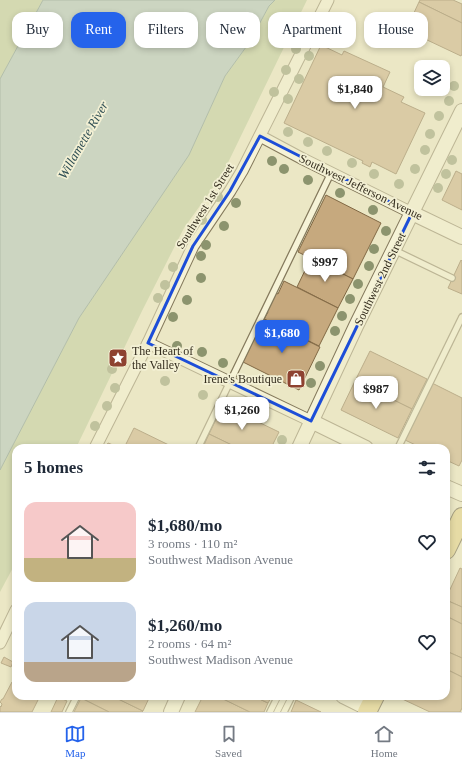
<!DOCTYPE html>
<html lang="en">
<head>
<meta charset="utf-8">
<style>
  :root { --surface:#fff; --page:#f6f6f7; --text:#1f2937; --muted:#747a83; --line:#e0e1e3; --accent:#2563eb }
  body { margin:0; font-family:Georgia,serif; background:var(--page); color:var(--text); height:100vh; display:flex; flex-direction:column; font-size:15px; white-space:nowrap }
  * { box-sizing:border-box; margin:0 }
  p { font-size:13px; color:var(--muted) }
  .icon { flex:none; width:22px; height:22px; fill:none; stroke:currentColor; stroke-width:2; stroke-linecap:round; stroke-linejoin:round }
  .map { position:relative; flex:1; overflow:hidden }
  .sheet { position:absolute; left:12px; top:444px; width:438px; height:256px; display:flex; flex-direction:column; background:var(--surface); border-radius:12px; box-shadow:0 2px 6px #0003 }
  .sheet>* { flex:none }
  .guide { position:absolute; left:12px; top:12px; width:438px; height:36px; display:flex; gap:8px }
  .buttons { position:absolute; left:414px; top:60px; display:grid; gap:8px }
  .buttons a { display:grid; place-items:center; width:36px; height:36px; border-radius:8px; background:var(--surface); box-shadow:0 2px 6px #0003; font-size:20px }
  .price { position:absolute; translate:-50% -34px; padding:0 9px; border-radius:8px; background:#fff; color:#222; font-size:13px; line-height:26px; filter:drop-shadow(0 1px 2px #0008) }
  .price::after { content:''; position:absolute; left:50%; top:24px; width:12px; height:9px; margin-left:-6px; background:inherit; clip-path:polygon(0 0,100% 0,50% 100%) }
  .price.current { background:var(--accent); color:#fff }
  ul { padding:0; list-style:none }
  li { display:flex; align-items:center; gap:12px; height:100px; padding:0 12px }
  li span { display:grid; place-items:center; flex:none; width:112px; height:80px; border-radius:12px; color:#555 }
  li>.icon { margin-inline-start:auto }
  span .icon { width:48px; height:48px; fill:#fffc; stroke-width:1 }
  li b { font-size:17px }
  h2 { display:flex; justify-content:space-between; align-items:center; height:48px; padding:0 12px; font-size:17px }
  .chip { padding:0 14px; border-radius:12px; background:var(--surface); box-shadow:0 2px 6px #0003; font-size:14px; line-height:36px }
  .chip.current { background:var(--accent); color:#fff }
  .tabs { display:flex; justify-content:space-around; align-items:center; height:56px; border-top:1px solid var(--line); background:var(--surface); font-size:11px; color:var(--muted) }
  .tabs a { display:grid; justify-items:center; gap:2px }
  .tabs .current { color:var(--accent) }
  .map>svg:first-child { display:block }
</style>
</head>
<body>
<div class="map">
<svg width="462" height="712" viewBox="0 0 462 712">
  <rect width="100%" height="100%" fill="#ebe7c5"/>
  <g fill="#b9c89a">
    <polygon points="0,0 43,0 0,79"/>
    <polygon points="275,0 307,0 222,175 184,228 142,311 76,448 16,448 16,562 0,592 0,470 79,318 189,155 225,76 249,43 269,6"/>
  </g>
  <polygon fill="#a6bebc" stroke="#6e8c8a" points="43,0 275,0 269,6 249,43 225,76 189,155 79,318 0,470 0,79"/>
  <g fill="#c6a97e" stroke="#816844">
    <polygon points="420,0 453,0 462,4 462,23 419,2"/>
    <polygon points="419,2 462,23 462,54 461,56 406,30"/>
    <polygon points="321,45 342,55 344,51 390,72 383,87 404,97 401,102 425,113 396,174 372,162 370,167 362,163 363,161 284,123"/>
    <polygon points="456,171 462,174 462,210 442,200"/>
    <polygon points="326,195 381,223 353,279 298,252"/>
    <polygon points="311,258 353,279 338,308 297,287"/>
    <polygon points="461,260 462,261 462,294 448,288"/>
    <polygon points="284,281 338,308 319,346 264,319 268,312 267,311 276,293 278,294"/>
    <polygon points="264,319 320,347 299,390 243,362"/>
    <polygon points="370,351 427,379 412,409 355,381"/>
    <polygon points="355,381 412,409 398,438 341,410"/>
    <polygon points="432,383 462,398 462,460 459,466 446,460 446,448 422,448 405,440"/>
    <polygon points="223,405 279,432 271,448 238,448 209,434"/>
    <polygon points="134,428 175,448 124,448"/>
    <polygon points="209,434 238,448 209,448 204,445"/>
    <polygon points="108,443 118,447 117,448 105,448"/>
    <polygon points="460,568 462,569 462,607 446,600 446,598"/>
    <polygon points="446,600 462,607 462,624 446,616"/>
    <polygon points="446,616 462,624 462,658 446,651"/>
    <polygon points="446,651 462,658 462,677 446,669"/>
    <polygon points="4,657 13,662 11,667 1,663"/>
    <polygon points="446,669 462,677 462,708 460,712 430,712 398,697 399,696 446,696"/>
    <polygon points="16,677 16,696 40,696 32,712 0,712 0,706 1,707 2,704 0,702 2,699 3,699 12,682 13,683"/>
    <polygon points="82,696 112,696 143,711 142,712 109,712 81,698"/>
    <polygon points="112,696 150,696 143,711"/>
    <polygon points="203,696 217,696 250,712 195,712"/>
    <polygon points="217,696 253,696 268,703 264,712 250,712"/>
    <polygon points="253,696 272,696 268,703"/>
    <polygon points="58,697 67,701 62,712 51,712"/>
    <polygon points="81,698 109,712 74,712"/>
    <polygon points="296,700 321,712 291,712"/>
  </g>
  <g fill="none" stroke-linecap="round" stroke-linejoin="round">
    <g stroke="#84795c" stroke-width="8">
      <g id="service">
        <polyline points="394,250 452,278"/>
        <polyline points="198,448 331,173"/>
        <polyline points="398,448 462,317"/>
        <polyline points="69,712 77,696"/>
        <polyline points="270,712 278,696"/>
        <polyline points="277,712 285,696"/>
        <polyline points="284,712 292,696"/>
      </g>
    </g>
    <g stroke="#84795c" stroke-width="13">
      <g id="minor">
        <polyline points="260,136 303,159 412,213"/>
        <polyline points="148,343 311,421"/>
        <polyline points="95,448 148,343 193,246 230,191 242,171 328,0"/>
        <polyline points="0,643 16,610"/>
      </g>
    </g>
    <g stroke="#84795c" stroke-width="16">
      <g id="tertiary">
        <polyline points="412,213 462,237"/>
        <polyline points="311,421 366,448"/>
        <polyline points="299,448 356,326 462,111"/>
        <polyline points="446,487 462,494"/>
        <polyline points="343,696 369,709"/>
        <polyline points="171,712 178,696"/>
      </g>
    </g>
    <g stroke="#524730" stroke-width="20">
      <g id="trunk">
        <polyline points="446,550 462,517"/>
        <polyline points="367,712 375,696"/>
      </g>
    </g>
    <use href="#service" stroke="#f6f3d7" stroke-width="5.5"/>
    <use href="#minor" stroke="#f6f3d7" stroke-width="11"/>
    <use href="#tertiary" stroke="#f6f3d7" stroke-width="14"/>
    <use href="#trunk" stroke="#dfcc7e" stroke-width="18"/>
  </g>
  <g fill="#8c946e">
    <circle cx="311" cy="17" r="5"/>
    <circle cx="324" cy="29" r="5"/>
    <circle cx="296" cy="49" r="5"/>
    <circle cx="309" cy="56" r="5"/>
    <circle cx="286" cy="70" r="5"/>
    <circle cx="299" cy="79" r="5"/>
    <circle cx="454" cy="86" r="5"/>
    <circle cx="274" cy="92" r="5"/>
    <circle cx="288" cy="99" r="5"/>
    <circle cx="449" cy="101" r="5"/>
    <circle cx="439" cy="116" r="5"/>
    <circle cx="288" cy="132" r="5"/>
    <circle cx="430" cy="134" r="5"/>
    <circle cx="308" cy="142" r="5"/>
    <circle cx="425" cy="150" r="5"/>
    <circle cx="327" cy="151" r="5"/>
    <circle cx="452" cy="160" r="5"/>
    <circle cx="272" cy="161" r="5"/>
    <circle cx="352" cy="163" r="5"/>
    <circle cx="284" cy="169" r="5"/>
    <circle cx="415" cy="169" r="5"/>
    <circle cx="374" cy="174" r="5"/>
    <circle cx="446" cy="174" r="5"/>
    <circle cx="308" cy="180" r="5"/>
    <circle cx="399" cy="184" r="5"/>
    <circle cx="438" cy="188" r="5"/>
    <circle cx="340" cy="193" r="5"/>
    <circle cx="218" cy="197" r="5"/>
    <circle cx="236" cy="203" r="5"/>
    <circle cx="373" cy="210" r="5"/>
    <circle cx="202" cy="220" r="5"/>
    <circle cx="224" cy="226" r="5"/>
    <circle cx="386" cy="231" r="5"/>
    <circle cx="206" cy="245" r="5"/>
    <circle cx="374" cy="249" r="5"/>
    <circle cx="201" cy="256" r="5"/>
    <circle cx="369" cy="266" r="5"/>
    <circle cx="173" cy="267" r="5"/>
    <circle cx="201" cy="278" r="5"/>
    <circle cx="358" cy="284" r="5"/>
    <circle cx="165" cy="285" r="5"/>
    <circle cx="158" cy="298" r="5"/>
    <circle cx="350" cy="299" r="5"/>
    <circle cx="187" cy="300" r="5"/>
    <circle cx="342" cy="316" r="5"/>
    <circle cx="173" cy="317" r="5"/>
    <circle cx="335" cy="331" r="5"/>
    <circle cx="177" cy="346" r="5"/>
    <circle cx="202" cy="352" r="5"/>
    <circle cx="223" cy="363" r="5"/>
    <circle cx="320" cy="366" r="5"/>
    <circle cx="112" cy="369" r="5"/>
    <circle cx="165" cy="381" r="5"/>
    <circle cx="311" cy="383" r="5"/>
    <circle cx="115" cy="388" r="5"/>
    <circle cx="203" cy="395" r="5"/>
    <circle cx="107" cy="406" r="5"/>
    <circle cx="252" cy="409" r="5"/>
    <circle cx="95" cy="426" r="5"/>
    <circle cx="282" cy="440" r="5"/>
  </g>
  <path d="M0 0H462V712H0ZM 260,136 L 412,213 L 311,421 L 148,343 L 193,246 L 230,191 Z" fill="#ebe7c5" fill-opacity=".55" fill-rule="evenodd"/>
  <path fill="none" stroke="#1d4ed8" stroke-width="3" stroke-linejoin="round" d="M 260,136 L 412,213 L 311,421 L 148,343 L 193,246 L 230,191 Z"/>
  <defs>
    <g id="sight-square" transform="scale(1)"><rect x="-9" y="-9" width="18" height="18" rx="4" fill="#8e4231" stroke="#f3f0d4"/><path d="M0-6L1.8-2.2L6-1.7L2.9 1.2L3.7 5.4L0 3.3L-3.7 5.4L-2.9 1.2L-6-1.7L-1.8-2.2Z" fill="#fff"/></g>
    <g id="shop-square" transform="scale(1)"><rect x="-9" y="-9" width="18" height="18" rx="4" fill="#8e4231" stroke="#f3f0d4"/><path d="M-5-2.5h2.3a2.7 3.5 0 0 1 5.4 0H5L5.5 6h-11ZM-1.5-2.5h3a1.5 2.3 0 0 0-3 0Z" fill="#fff"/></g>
  </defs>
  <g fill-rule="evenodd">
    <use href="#sight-square" x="118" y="358"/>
    <use href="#shop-square" x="296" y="379"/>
  </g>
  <g text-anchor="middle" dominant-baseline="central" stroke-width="3.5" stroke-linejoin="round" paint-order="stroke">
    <g font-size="12" fill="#352e1f" stroke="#f3f0d4">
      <text transform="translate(361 187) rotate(26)">Southwest Jefferson Avenue</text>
      <text transform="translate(205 206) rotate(-58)">Southwest 1st Street</text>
      <text transform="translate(380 279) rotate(-64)">Southwest 2nd Street</text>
    </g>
    <g font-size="12" fill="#352e1f" stroke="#f3f0d4" text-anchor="start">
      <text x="132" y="351">The Heart of<tspan x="132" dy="14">the Valley</tspan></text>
      <text x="282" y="379" text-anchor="end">Irene's Boutique</text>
    </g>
    <g font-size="13" font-style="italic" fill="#304f54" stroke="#f3f0d4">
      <text transform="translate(83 140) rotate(-60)">Willamette River</text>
    </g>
  </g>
</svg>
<div class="buttons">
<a><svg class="icon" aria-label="layers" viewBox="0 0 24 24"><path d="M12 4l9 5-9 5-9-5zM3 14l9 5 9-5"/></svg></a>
</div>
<b class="price" style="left:355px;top:110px">$1,840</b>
<b class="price" style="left:325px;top:283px">$997</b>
<b class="price current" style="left:282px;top:354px">$1,680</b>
<b class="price" style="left:376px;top:410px">$987</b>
<b class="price" style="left:242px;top:431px">$1,260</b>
<div class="guide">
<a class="chip">Buy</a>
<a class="chip current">Rent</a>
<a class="chip">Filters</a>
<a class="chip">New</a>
<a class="chip">Apartment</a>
<a class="chip">House</a>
</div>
<section class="sheet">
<h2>5 homes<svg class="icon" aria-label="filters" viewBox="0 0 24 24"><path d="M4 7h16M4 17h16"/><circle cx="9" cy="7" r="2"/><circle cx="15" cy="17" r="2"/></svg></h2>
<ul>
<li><span style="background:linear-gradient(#f6c9c9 70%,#c2b280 0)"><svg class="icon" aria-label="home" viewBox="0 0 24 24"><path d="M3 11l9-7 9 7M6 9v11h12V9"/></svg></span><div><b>$1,680/mo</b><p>3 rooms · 110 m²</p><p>Southwest Madison Avenue</p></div><svg class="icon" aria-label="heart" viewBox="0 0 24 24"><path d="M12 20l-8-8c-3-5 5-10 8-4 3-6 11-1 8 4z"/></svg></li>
<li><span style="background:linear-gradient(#c9d6e8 75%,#b9a48a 0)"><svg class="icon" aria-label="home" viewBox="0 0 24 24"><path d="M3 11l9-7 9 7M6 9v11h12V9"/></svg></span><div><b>$1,260/mo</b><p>2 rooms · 64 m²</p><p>Southwest Madison Avenue</p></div><svg class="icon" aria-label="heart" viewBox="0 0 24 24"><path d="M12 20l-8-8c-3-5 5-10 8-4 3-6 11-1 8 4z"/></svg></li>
</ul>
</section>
</div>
<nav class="tabs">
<a class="current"><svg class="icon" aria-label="map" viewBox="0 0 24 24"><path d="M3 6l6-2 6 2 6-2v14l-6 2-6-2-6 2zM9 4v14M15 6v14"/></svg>Map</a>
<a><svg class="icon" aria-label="saved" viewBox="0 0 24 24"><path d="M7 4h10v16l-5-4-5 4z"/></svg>Saved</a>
<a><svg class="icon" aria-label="home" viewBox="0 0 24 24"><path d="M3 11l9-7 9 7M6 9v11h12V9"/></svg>Home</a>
</nav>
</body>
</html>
